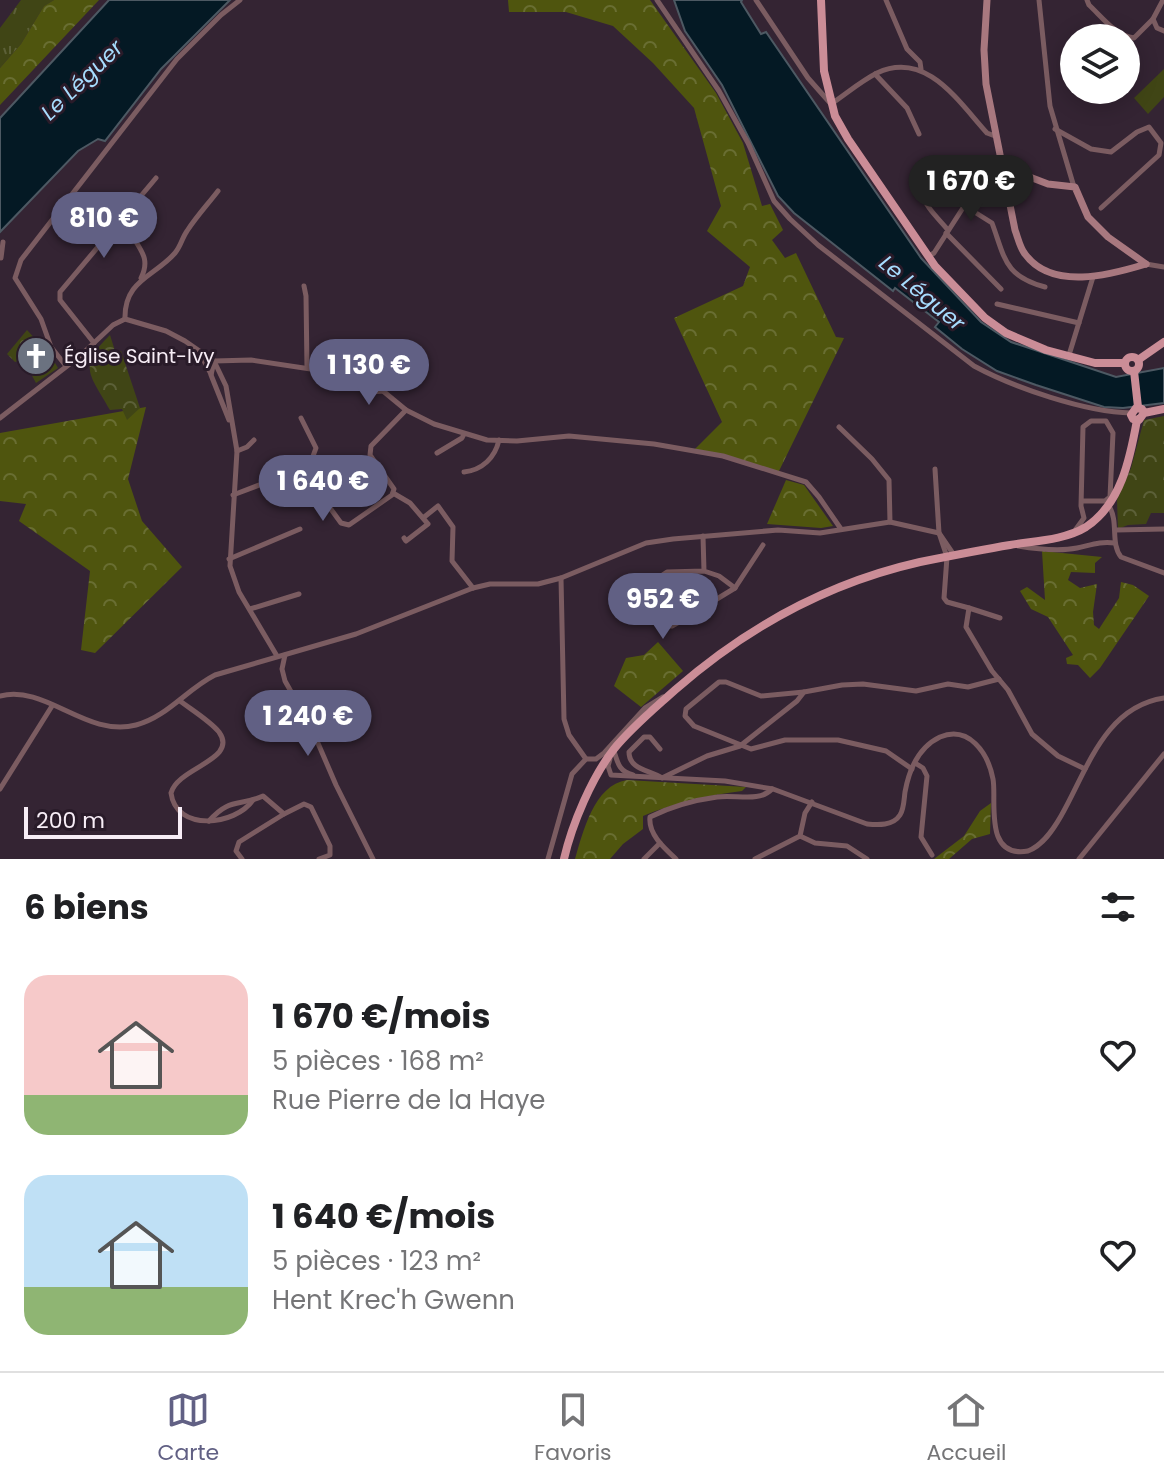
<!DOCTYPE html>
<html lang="fr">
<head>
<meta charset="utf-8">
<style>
  :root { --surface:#fff; --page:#f2f2f2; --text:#202124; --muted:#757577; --line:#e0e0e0; --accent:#616084 }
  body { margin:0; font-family:Poppins,sans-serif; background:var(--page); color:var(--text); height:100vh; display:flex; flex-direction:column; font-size:30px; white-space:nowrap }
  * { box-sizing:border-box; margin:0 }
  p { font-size:26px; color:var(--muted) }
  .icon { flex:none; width:44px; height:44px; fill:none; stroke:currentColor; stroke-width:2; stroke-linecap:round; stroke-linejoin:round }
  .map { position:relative; height:859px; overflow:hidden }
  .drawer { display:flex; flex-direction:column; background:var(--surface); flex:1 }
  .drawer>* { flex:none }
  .buttons { position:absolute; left:1060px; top:24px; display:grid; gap:16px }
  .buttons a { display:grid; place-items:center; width:80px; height:80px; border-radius:50%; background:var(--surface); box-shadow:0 4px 20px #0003; font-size:40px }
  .scale { position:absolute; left:24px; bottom:20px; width:158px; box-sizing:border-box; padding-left:8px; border:4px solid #f7edf6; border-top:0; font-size:22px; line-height:28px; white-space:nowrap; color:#f7edf6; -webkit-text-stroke:6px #291b29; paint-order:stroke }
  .price { position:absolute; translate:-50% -68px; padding:0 18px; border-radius:28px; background:var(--accent); color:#fff; font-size:26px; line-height:52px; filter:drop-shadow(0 2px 4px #0008) }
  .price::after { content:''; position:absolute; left:50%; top:48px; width:24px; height:18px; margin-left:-12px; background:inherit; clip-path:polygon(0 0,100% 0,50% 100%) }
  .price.active { background:#222; color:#fff }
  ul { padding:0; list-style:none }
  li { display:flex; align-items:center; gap:24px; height:200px; padding:0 24px }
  li span { display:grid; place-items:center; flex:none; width:224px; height:160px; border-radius:24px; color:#555 }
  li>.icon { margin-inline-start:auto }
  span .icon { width:96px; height:96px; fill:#fffc; stroke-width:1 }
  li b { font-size:34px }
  h2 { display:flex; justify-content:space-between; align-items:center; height:96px; padding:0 24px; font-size:34px }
  .tab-bar { display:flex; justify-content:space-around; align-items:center; height:112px; border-top:2px solid var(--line); background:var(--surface); font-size:22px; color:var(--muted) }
  .tab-bar a { display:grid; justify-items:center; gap:4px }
  .tab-bar .active { color:var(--accent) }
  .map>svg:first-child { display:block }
</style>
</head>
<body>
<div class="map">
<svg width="1164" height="859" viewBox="0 0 1164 859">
  <defs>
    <pattern id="grass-tufts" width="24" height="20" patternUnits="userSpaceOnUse" patternTransform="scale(2)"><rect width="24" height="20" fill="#404515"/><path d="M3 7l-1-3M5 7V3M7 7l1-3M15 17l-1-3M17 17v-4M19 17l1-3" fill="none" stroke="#5c6038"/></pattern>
    <pattern id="forest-crowns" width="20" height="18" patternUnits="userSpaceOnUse" patternTransform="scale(2)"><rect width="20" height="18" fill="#4f550e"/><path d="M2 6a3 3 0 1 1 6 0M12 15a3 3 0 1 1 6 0" fill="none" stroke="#696e32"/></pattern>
    <pattern id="cemetery-stones" width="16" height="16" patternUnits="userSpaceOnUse" patternTransform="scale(2)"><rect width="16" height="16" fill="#404515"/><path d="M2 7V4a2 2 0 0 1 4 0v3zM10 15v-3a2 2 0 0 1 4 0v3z" fill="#5c6038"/></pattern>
    <pattern id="park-crowns" width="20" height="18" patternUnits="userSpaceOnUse" patternTransform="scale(2)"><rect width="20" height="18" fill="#404515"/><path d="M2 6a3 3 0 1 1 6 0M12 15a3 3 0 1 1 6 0" fill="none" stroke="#5c6038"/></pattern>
  </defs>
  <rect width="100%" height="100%" fill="#342433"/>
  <polygon fill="url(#grass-tufts)" points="21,0 54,0 44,6 21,44 0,68 0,28"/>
  <g fill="url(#forest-crowns)">
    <polygon points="54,0 99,0 0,105 0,68 21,44 44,6"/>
    <polygon points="508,0 650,0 716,93 743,143 762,206 770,204 783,230 772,240 785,258 796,253 836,337 844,338 778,473 694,450 722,422 674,318 743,286 750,267 707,231 721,206 694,108 653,63 613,26 566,12 509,12"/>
    <polygon points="146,407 128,479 142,521 182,567 95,653 81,650 90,571 19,521 26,504 0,501 0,433"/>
    <polygon points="786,480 804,485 833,526 821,528 767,524"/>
    <polygon points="1042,551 1102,557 1095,563 1095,573 1071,572 1068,580 1080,588 1097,584 1093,612 1094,625 1099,629 1119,598 1121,582 1133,585 1149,596 1100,668 1090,678 1078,665 1067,664 1066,658 1073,655 1048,617 1031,609 1020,591 1027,587 1045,600"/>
    <polygon points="658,642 683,671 641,707 614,686 626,658 644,655"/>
    <path d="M 627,780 L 746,787 L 742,791 C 708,795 674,803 643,816 L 643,829 L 623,844 L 610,859 L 575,859 C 583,832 594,785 627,780 Z"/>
    <polygon points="991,803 990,834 972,839 949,859 934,859 964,836 980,811"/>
  </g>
  <polygon fill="url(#cemetery-stones)" points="27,330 39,343 42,341 58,368 36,383 23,359 15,362 7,354"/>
  <g fill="url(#park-crowns)">
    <path d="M 110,335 L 115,351 L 121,351 L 140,408 L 127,420 L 122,409 L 110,410 C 90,374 77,367 110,335 Z"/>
    <polygon points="1164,416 1164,513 1151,513 1146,524 1128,525 1118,529 1117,500 1131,468 1144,420"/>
  </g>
  <polygon fill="#404515" points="1164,69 1164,97 1148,114 1134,98"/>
  <g fill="#041924" stroke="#4d5963" stroke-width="2">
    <polygon points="109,0 230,0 161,69 105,141 98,139 78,151 0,232 0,118"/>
    <polygon points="674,0 742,0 741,2 761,34 766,32 921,258 981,322 1011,342 1116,377 1164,368 1164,403 1123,408 1104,407 1036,385 997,371 962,349 935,327 939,322 895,288 893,291 794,213 778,196 722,85 685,31"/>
  </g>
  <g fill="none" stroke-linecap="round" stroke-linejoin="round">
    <g stroke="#7b5c61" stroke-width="5">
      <path d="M 657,0 L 719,91 L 748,143 L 774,201 L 790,219 L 818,245 L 974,366 C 1015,388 1085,412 1131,413"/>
      <path d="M 756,0 L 808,78 L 831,104 C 846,94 861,81 877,73 C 926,50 958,101 987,133 L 995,136"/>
      <polyline points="886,0 907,49 920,62 921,69"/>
      <polyline points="1039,0 1050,106 1074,187"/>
      <path d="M 1087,0 L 1089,5 C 1102,17 1116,36 1134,38 L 1153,19 L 1163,0"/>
      <polyline points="1153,19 1157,28 1164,31"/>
      <polyline points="875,74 907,108 919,134"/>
      <polyline points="1055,129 1091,149 1111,152 1137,132 1149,127 1161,143 1159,155 1101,208"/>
      <path d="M 965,206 L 992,223 C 1005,258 1004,276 1045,287"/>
      <path d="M 134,218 L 130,232 C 140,250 151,258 141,278"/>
      <path d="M 948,230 C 939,219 924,206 922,192 C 918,156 963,178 977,186"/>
      <polyline points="946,233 1001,289"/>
      <polyline points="929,256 934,253 977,186 1002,171"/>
      <polyline points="1,258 3,242"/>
      <polyline points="1146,264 1164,267"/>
      <polyline points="304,286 306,296 307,368"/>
      <polyline points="997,304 1079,323"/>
      <path d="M 125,319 C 124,280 154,277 175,253 C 181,246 182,238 187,231 C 196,217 208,204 218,191"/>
      <polyline points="94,343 60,300 60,292 156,178"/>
      <polyline points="201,355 211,374"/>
      <polyline points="1069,355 1093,277"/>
      <polyline points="214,361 251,360 357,376 383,391 406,410 434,424 487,440 517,441 569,436 654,444 723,456 806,482 819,497 841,529"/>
      <polyline points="214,362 211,375 229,420"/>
      <polyline points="66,366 51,347 41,319 15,278 21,260 177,59 221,15 240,0"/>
      <polyline points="341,384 347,381 372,392 383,391"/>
      <polyline points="0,418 80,356 113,325 125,319 166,331 185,341 214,361 226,386 237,451 230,566 239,592 277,656"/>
      <polyline points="301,418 316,448 306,475"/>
      <polyline points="839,427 872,459 889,480 890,522"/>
      <polyline points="237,451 247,447 254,440"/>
      <polyline points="437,453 462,438 464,434"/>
      <polyline points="935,469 939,533 947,557 944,598 947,602 969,608"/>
      <path d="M 464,472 C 482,470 495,458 499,440"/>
      <polyline points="393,493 410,503 428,524 406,541 404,538"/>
      <polyline points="233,495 288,474 306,475 341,523 349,525 392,495 394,489 370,455 371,446 406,410"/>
      <path d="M 1109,506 C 1119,522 1110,543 1121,557 L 1164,573"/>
      <polyline points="423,518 438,506 453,527 452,561 473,588"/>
      <polyline points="1076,529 1084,518 1081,506 1083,427 1091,421 1106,421 1113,433 1110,497 1105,501 1082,501"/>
      <polyline points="1116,530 1164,529"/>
      <path d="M 703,536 L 704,571 L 667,572 L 658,578 C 655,593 652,614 662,626 L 672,626 L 679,622 L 735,588 L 719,576 L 704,571"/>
      <path d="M 1018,546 C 1036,549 1058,552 1077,548 C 1091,545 1100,541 1115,543"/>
      <polyline points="229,559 300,529"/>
      <polyline points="561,578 564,719 569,735 586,759"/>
      <polyline points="735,588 763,545"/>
      <polyline points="250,609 299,594"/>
      <polyline points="1000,618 969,608 966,627 992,671 1008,690 1032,734 1058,756 1085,769"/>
      <polyline points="285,655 282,669 285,681 311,727 336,785 373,859"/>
      <polyline points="804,692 761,696 726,682 719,682 686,709 685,716 694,726 751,749 785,740 838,740 886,751 912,769"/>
      <path d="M 0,696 C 46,684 86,738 136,725 C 167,717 187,689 215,675 L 356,634 L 473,588 L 490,584 L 538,584 L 561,578 L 646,543 L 673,539 L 778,530 L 820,533 L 890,522 L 939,533 L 954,555"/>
      <path d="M 180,701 C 192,710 210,721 219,732 C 239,760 178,767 171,793 C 176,832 235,826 253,800"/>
      <path d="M 660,749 L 650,737 L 644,737 L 629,752 C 629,770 650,770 662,778 L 707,756 L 740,746 L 797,701 L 804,692 L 842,685 L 863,684 L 916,691 L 948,684 L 968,687 L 999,679"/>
      <path d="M 614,751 C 618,764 619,771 633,775"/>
      <path d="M 610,759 L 608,766 L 611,775 L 725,781 L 773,789 L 867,824 C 878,825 893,826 900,815 C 904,809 904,799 905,792 C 909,770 919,747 940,737 C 969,725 988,753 993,779 C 997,799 983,859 1028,851 C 1043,845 1053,830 1061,816 C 1087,771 1104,707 1164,698"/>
      <polyline points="915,763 923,768 927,776 921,837 932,855"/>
      <polyline points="0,789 52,706"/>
      <polyline points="284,814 304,804 311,807 330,846 330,855 319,859"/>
      <path d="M 209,821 C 230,797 239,807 263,796 L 284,814 L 239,842 L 236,851 L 242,859"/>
      <polyline points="800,836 815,843 847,846 867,859"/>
      <polyline points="548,859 572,774 586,759 596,759 604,753 645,708 663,697"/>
      <polyline points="644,859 660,843"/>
      <path d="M 676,859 C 664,848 648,834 650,817 C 670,807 695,800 717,797 C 735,794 759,803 772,789"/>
      <polyline points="755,859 800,836 805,813 812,802"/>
      <polyline points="1079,859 1164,754"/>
    </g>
    <g stroke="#a8787f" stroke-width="7">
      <path d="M 987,0 L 984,50 L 986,84 L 1015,230 C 1018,238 1020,248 1025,254 C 1052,291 1110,275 1146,264"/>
      <polyline points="1002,171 1009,169 1048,184 1075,187 1088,217 1108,237 1146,264"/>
    </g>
    <g stroke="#cb8d97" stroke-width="8">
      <polyline points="821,0 824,71 835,116 848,139 935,266 985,318 1006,333 1046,350 1095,363 1125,363"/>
      <circle cx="1132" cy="364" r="7"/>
      <polyline points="1138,360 1164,342"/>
      <polyline points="1134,371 1138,407"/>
      <polyline points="1144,413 1142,409 1136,408 1131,415 1133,419 1139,420 1144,413 1164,409"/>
      <path d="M 564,859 C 572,824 592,777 614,749 C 632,727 654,709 675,690 C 747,627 827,583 920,562 C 950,556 980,550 1010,545 C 1034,541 1065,540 1086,527 C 1121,504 1130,459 1137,420"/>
    </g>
  </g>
  <defs>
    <g id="church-disc" transform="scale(2)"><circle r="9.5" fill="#6b7280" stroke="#291b29"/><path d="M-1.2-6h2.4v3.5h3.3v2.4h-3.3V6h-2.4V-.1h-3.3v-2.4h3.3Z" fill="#fff"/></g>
  </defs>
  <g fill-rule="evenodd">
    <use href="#church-disc" x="36" y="356"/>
  </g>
  <g text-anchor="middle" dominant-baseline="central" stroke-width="6" stroke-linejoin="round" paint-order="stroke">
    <g font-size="20" fill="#f7edf6" stroke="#291b29" text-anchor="start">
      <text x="64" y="356">Église Saint-Ivy</text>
    </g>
    <g font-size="22" font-style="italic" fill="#a7dcfe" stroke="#291b29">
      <text transform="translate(82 80) rotate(-44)">Le Léguer</text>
      <text transform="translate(922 293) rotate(40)">Le Léguer</text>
    </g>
  </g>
</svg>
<div class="buttons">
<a><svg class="icon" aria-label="layers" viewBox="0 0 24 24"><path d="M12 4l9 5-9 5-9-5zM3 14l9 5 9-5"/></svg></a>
</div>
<div class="scale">200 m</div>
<b class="price active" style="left:971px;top:223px">1 670 €</b>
<b class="price" style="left:104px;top:260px">810 €</b>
<b class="price" style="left:369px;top:407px">1 130 €</b>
<b class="price" style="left:323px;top:523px">1 640 €</b>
<b class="price" style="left:663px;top:641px">952 €</b>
<b class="price" style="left:308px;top:758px">1 240 €</b>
</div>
<section class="drawer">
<h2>6 biens<svg class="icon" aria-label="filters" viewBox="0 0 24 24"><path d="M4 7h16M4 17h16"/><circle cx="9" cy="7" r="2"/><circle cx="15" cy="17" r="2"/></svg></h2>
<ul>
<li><span style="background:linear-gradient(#f6c9c9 75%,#8fb573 0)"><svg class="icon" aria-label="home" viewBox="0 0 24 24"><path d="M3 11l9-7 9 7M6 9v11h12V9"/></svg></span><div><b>1 670 €/mois</b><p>5 pièces · 168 m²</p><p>Rue Pierre de la Haye</p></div><svg class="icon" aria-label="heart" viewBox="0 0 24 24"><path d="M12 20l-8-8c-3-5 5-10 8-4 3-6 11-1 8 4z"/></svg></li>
<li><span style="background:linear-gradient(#bfe0f5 70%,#8fb573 0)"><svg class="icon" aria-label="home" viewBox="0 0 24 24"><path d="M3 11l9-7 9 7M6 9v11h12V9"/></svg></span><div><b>1 640 €/mois</b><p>5 pièces · 123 m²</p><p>Hent Krec'h Gwenn</p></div><svg class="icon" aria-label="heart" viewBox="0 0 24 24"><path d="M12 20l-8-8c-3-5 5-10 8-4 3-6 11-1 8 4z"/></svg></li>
</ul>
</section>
<nav class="tab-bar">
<a class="active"><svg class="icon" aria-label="map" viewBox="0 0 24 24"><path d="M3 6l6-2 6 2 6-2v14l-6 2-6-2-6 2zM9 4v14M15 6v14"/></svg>Carte</a>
<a><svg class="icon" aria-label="saved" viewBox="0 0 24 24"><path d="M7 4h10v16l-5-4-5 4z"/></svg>Favoris</a>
<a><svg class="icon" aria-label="home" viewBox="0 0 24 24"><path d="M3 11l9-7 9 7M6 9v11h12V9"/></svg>Accueil</a>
</nav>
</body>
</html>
